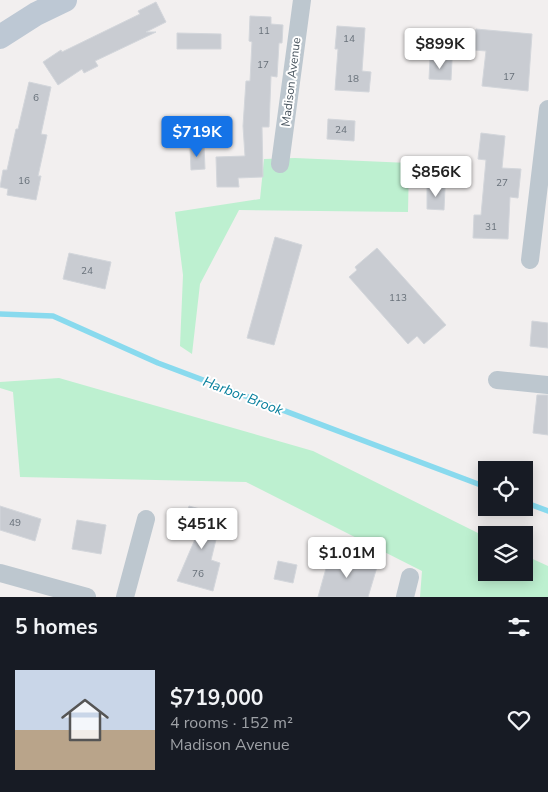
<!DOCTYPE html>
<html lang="en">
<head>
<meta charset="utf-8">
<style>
  :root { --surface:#171b24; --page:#20242c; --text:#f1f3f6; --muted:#9ea1a6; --line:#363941; --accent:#1573e7 }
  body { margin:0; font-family:"Nunito Sans",sans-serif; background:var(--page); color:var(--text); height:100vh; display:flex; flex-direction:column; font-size:19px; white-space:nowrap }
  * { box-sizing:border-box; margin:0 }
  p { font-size:16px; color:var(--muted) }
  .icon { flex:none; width:28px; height:28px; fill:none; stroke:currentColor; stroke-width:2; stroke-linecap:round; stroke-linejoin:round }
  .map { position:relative; height:597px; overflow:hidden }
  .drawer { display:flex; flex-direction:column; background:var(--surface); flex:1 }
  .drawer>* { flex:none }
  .buttons { position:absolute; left:478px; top:461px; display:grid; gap:10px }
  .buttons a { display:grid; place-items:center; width:55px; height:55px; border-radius:0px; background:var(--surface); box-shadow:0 2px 12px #0003; font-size:25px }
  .price { position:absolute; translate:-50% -42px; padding:0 11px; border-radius:5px; background:#fff; color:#222; font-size:16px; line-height:32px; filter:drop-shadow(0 1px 2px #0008) }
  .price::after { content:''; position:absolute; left:50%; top:30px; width:15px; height:11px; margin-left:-8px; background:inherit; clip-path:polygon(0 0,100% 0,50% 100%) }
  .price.selected { background:var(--accent); color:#fff }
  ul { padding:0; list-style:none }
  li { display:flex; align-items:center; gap:15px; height:125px; padding:0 15px }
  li+li { border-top:1px solid var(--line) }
  li span { display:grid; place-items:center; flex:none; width:140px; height:100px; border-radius:0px; color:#555 }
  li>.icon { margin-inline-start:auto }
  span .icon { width:60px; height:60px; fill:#fffc; stroke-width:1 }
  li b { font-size:21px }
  h2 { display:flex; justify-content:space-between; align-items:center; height:60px; padding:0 15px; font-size:21px }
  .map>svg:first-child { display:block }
</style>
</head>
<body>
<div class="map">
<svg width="548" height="597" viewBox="0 0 548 597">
  <rect width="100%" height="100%" fill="#f2efef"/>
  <g fill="#bdf0d0">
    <polygon points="295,158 409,163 408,212 239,210 200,284 192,354 180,346 183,275 175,212 260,199 264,159"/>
    <polygon points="59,378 313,451 486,537 486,572 524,572 524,555 548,566 548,597 420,597 422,571 246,482 20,477 13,392 0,388 0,382"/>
  </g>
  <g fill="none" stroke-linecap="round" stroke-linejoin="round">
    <g stroke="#89daee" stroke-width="5.5">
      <polyline points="0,314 53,316 158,363 486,487"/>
      <polyline points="524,502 548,511"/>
    </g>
  </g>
  <g fill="#c9ccd2" stroke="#d3d6db">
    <polygon points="156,2 166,22 146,32 156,32 95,61 98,66 84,73 82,69 58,85 43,62 61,50 62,52 140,14 138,11"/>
    <polygon points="250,16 271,17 271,24 283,25 282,43 279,43 277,77 271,76 269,127 262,127 263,177 238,178 239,187 217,187 216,157 245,156 243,126 246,81 250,81 252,42 249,41"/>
    <polygon points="337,26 365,28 362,71 371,72 369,92 335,90 338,49 335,49"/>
    <polygon points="476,29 532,34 528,91 482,86 486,51 474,50"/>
    <polygon points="177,33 221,34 221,49 177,49"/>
    <polygon points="430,59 452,60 451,80 429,79"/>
    <polygon points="29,82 51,87 41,134 47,135 38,176 41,176 36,200 7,195 8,189 0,187 3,170 7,170 16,129 18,129"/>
    <polygon points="328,119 355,121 354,141 327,139"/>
    <polygon points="481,133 505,136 502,168 521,169 518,198 510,197 508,239 473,238 474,215 481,215 486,160 478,159"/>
    <polygon points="204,145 205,169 191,170 190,146"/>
    <polygon points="427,187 445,188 444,210 427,209"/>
    <polygon points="275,237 302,245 274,345 247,338"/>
    <polygon points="377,248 446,325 424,344 417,336 408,344 349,277 357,270 355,267"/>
    <polygon points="69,253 111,262 105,289 63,279"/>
    <polygon points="532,321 548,323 548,348 530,346"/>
    <polygon points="537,395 548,395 548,435 533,433"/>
    <polygon points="0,506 41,519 35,541 0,530"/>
    <polygon points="189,506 222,515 211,560 220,563 213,591 177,581 196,537 191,536 193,526 184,524"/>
    <polygon points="77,520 106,525 101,554 72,549"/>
    <polygon points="330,554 377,567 368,597 318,597"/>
    <polygon points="278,561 297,565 293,583 274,579"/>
  </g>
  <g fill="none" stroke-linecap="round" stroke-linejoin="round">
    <g stroke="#bdc7cf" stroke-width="18">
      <polyline points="280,164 302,0"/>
      <polyline points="530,260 548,109"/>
      <polyline points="497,380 548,385"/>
      <polyline points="0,573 87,597"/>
      <polyline points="125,597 146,519"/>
      <polyline points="405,597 410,577"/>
    </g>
    <polyline stroke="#bdc8d4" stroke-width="24" points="0,37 36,14 65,0"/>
  </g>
  <g text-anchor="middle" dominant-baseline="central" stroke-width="4" stroke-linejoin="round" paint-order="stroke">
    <g font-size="10" fill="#68717a">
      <text x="264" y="31">11</text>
      <text x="349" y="39">14</text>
      <text x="263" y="65">17</text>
      <text x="509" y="77">17</text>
      <text x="353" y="79">18</text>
      <text x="36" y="98">6</text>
      <text x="341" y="130">24</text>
      <text x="24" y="181">16</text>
      <text x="502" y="183">27</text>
      <text x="491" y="227">31</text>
      <text x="87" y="271">24</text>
      <text x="398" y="298">113</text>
      <text x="15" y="523">49</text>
      <text x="198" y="574">76</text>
    </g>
    <g font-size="12" fill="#47535d" stroke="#fff">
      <text transform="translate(291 82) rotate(-83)">Madison Avenue</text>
    </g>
    <g font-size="14" font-style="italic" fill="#0a819e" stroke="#fff">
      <text transform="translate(243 396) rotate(21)">Harbor Brook</text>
    </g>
  </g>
</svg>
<div class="buttons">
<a><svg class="icon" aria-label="locate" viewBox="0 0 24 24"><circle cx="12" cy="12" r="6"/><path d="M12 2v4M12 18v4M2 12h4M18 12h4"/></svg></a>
<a><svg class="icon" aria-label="layers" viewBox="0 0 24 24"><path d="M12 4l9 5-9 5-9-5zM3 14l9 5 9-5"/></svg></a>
</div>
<b class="price" style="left:440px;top:70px">$899K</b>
<b class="price selected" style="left:197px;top:158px">$719K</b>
<b class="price" style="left:436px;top:198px">$856K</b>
<b class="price" style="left:202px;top:550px">$451K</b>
<b class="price" style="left:347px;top:579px">$1.01M</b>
</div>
<section class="drawer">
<h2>5 homes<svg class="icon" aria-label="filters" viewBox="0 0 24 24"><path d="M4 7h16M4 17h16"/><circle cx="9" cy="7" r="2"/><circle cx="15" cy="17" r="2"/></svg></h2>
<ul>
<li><span style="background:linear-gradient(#c9d6e8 60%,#b9a48a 0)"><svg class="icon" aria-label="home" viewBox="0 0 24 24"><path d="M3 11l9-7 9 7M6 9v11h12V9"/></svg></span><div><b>$719,000</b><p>4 rooms · 152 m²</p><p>Madison Avenue</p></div><svg class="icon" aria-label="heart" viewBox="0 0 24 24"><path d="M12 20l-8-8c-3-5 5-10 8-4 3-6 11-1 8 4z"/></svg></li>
</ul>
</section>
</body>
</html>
